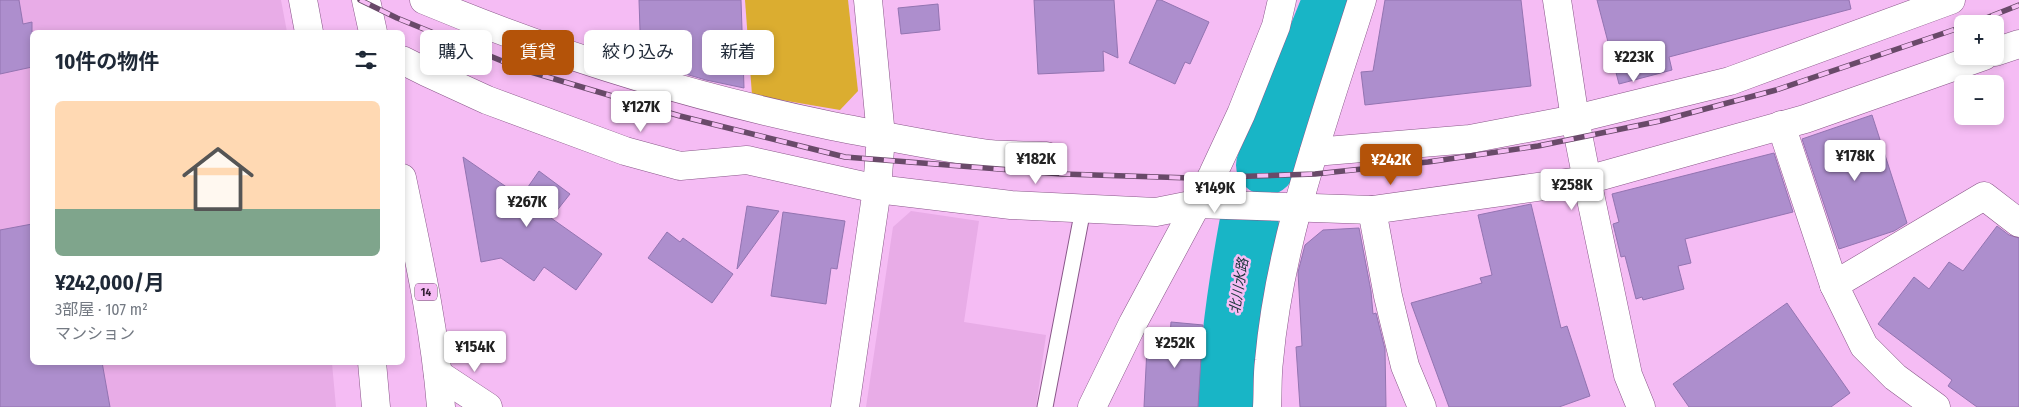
<!DOCTYPE html>
<html lang="ja">
<head>
<meta charset="utf-8">
<style>
  :root { --surface:#fff; --page:#f2f2f3; --text:#1f2937; --muted:#747a83; --line:#e0e1e3; --accent:#b45309 }
  body { margin:0; font-family:"Fira Sans Condensed","Noto Sans JP",sans-serif; background:var(--page); color:var(--text); height:100vh; display:flex; flex-direction:column; font-size:19px; white-space:nowrap }
  * { box-sizing:border-box; margin:0 }
  p { font-size:16px; color:var(--muted) }
  .icon { flex:none; width:28px; height:28px; fill:none; stroke:currentColor; stroke-width:2; stroke-linecap:round; stroke-linejoin:round }
  .map { position:relative; flex:1; overflow:hidden }
  .drawer { position:absolute; left:30px; top:30px; width:375px; height:335px; display:flex; flex-direction:column; background:var(--surface); border-radius:8px; box-shadow:0 2px 8px #0003 }
  .drawer>* { flex:none }
  .guide { position:absolute; left:420px; top:30px; width:475px; height:45px; display:flex; gap:10px }
  .tools { position:absolute; left:1954px; top:15px; display:grid; gap:10px }
  .tools a { display:grid; place-items:center; width:50px; height:50px; border-radius:8px; background:var(--surface); box-shadow:0 2px 8px #0003; font-size:25px }
  .price { position:absolute; translate:-50% -42px; padding:0 11px; border-radius:5px; background:#fff; color:#222; font-size:16px; line-height:32px; filter:drop-shadow(0 1px 2px #0008) }
  .price::after { content:''; position:absolute; left:50%; top:30px; width:15px; height:11px; margin-left:-8px; background:inherit; clip-path:polygon(0 0,100% 0,50% 100%) }
  .price.on { background:var(--accent); color:#fff }
  ul { padding:0; list-style:none }
  li { display:grid; align-content:center; gap:10px; height:265px; padding:0 25px }
  li+li { border-top:1px solid var(--line) }
  li span { display:grid; place-items:center; height:155px; border-radius:8px; color:#555 }
  li>.icon { margin-inline-start:auto }
  span .icon { width:90px; height:90px; fill:#fffc; stroke-width:1 }
  li b { font-size:21px }
  h2 { display:flex; justify-content:space-between; align-items:center; height:60px; padding:0 25px; font-size:21px }
  .pill { padding:0 18px; border-radius:8px; background:var(--surface); box-shadow:0 2px 8px #0003; font-size:18px; line-height:45px }
  .pill.on { background:var(--accent); color:#fff }
  .map>svg:first-child { display:block }
</style>
</head>
<body>
<div class="map">
<svg width="2019" height="407" viewBox="0 0 2019 407">
  <rect width="100%" height="100%" fill="#f5bcf4"/>
  <g fill="#e8ace7">
    <polygon points="0,0 281,0 287,32 32,32 32,362 332,363 336,407 0,407"/>
    <polygon points="911,211 979,221 964,322 1046,335 1036,407 866,407 893,227"/>
  </g>
  <polygon fill="#dbad30" points="745,0 848,0 858,91 840,110 752,95"/>
  <g fill="none" stroke-linecap="round" stroke-linejoin="round">
    <g stroke="#18b5c6" stroke-width="60">
      <polyline points="1266,165 1333,0"/>
      <path d="M 1227,407 C 1229,346 1238,286 1249,226"/>
    </g>
  </g>
  <g fill="#ad8ecd" stroke="#9374b1">
    <polygon points="0,0 19,0 23,24 32,22 32,67 0,74"/>
    <polygon points="639,0 741,0 744,88 706,80 641,61"/>
    <polygon points="1034,0 1114,0 1118,58 1103,51 1104,71 1038,74"/>
    <polygon points="1157,0 1161,0 1209,22 1190,64 1185,62 1175,84 1129,63"/>
    <polygon points="1385,0 1521,0 1531,86 1365,105 1361,72 1373,71"/>
    <polygon points="1597,0 1849,0 1851,9 1669,57 1672,70 1619,84"/>
    <polygon points="938,4 940,30 901,34 898,8"/>
    <polygon points="1872,115 1907,223 1894,231 1839,249 1802,139"/>
    <polygon points="1774,153 1793,212 1685,239 1691,263 1678,266 1684,289 1643,300 1642,297 1636,299 1625,256 1621,257 1613,224 1619,222 1612,194"/>
    <polygon points="463,157 521,197 539,171 570,194 551,218 602,254 576,290 544,267 534,281 501,258 481,262"/>
    <polygon points="1531,204 1561,328 1567,326 1590,396 1559,407 1449,407 1411,303 1482,283 1480,278 1492,275 1478,215"/>
    <polygon points="747,206 779,211 737,269"/>
    <polygon points="783,212 845,221 837,269 831,268 826,304 771,296"/>
    <polygon points="32,224 32,362 102,362 110,407 0,407 0,230"/>
    <polygon points="1997,226 2009,235 2019,238 2019,407 1977,407 1948,386 1952,380 1948,377 1878,324 1914,277 1929,289 1949,262 1963,271"/>
    <polygon points="1359,228 1371,291 1373,314 1376,313 1385,349 1386,407 1300,407 1296,347 1302,346 1298,272 1305,245 1323,230"/>
    <polygon points="667,232 680,242 683,238 733,274 712,303 648,258"/>
    <polygon points="1787,303 1850,393 1831,407 1689,407 1673,384"/>
    <polygon points="1171,322 1203,325 1198,407 1144,407 1147,348 1169,349"/>
  </g>
  <g fill="none" stroke-linecap="round" stroke-linejoin="round">
    <g stroke="#895789" stroke-width="17">
      <polyline id="lane" points="1045,407 1083,209"/>
    </g>
    <g stroke="#895789" stroke-width="29">
      <g id="street">
        <path d="M 424,0 C 555,55 693,97 832,126 C 884,136 937,147 989,154 C 1008,156 1027,155 1046,156"/>
        <polyline points="1995,52 2019,44"/>
        <polyline points="402,60 426,72 487,100 625,151 680,166 747,160 877,189 1011,205 1156,212 1196,204 1372,210 1587,180 1805,119 1984,56"/>
        <polyline points="1781,125 1834,285 1864,346 1895,377 1936,407"/>
        <polyline points="1314,152 1470,139 1575,119 1730,81 1951,0"/>
        <polyline points="1372,210 1388,296 1405,366 1422,407"/>
        <polyline points="1834,285 1984,196 2019,223"/>
        <polyline points="438,374 488,407"/>
        <polyline points="845,407 877,189 881,136 868,0"/>
        <polyline points="1092,407 1133,323 1213,174 1241,114 1276,26 1282,0"/>
        <path d="M 1267,407 C 1268,392 1267,376 1269,361 C 1280,237 1325,118 1362,0"/>
      </g>
    </g>
    <g stroke="#895789" stroke-width="29">
      <polyline id="secondary" points="1557,0 1575,119 1587,180 1628,375 1641,407"/>
    </g>
    <g stroke="#895789" stroke-width="29">
      <g id="primary">
        <polyline points="303,0 309,32"/>
        <polyline points="366,0 373,32"/>
        <path d="M 402,178 C 418,254 435,330 441,407"/>
        <polyline points="372,362 376,407"/>
      </g>
    </g>
    <use href="#lane" stroke="#fff" stroke-width="15"/>
    <use href="#street" stroke="#fff" stroke-width="28"/>
    <use href="#secondary" stroke="#fff" stroke-width="28"/>
    <use href="#primary" stroke="#fff" stroke-width="28"/>
    <g stroke="#694a69" stroke-width="5.5">
      <g id="rail">
        <polyline points="360,0 397,18 524,70 680,116 845,157 1062,174 1191,178 1315,174 1428,162 1538,146 1660,121 1776,90 1962,27"/>
        <polyline points="1971,24 2019,5"/>
      </g>
    </g>
    <use href="#rail" stroke="#f5bcf4" stroke-width="4" stroke-dasharray="11" stroke-linecap="butt"/>
  </g>
  <g text-anchor="middle" dominant-baseline="central" stroke-width="5" stroke-linejoin="round" paint-order="stroke">
    <rect fill="#f5bcf4" stroke="#6f4f6e" stroke-width="1" x="415" y="283.5" width="22" height="17" rx="4"/>
    <g font-size="11" font-weight="bold" fill="#352035">
      <text x="426" y="292">14</text>
    </g>
    <g font-size="14" font-style="italic" fill="#173438" stroke="#f5bcf4">
      <text transform="translate(1239 286) rotate(-81)">北川水路</text>
    </g>
  </g>
</svg>
<div class="tools">
<a>+</a>
<a>−</a>
</div>
<b class="price" style="left:1634px;top:83px">¥223K</b>
<b class="price" style="left:641px;top:133px">¥127K</b>
<b class="price" style="left:1855px;top:182px">¥178K</b>
<b class="price" style="left:1036px;top:185px">¥182K</b>
<b class="price on" style="left:1391px;top:186px">¥242K</b>
<b class="price" style="left:1572px;top:211px">¥258K</b>
<b class="price" style="left:1215px;top:214px">¥149K</b>
<b class="price" style="left:527px;top:228px">¥267K</b>
<b class="price" style="left:1175px;top:369px">¥252K</b>
<b class="price" style="left:475px;top:373px">¥154K</b>
<div class="guide">
<a class="pill">購入</a>
<a class="pill on">賃貸</a>
<a class="pill">絞り込み</a>
<a class="pill">新着</a>
</div>
<section class="drawer">
<h2>10件の物件<svg class="icon" aria-label="filters" viewBox="0 0 24 24"><path d="M4 7h16M4 17h16"/><circle cx="9" cy="7" r="2"/><circle cx="15" cy="17" r="2"/></svg></h2>
<ul>
<li><span style="background:linear-gradient(#ffd9b3 70%,#7fa58c 0)"><svg class="icon" aria-label="home" viewBox="0 0 24 24"><path d="M3 11l9-7 9 7M6 9v11h12V9"/></svg></span><div><b>¥242,000/月</b><p>3部屋 · 107 m²</p><p>マンション</p></div></li>
</ul>
</section>
</div>
</body>
</html>
